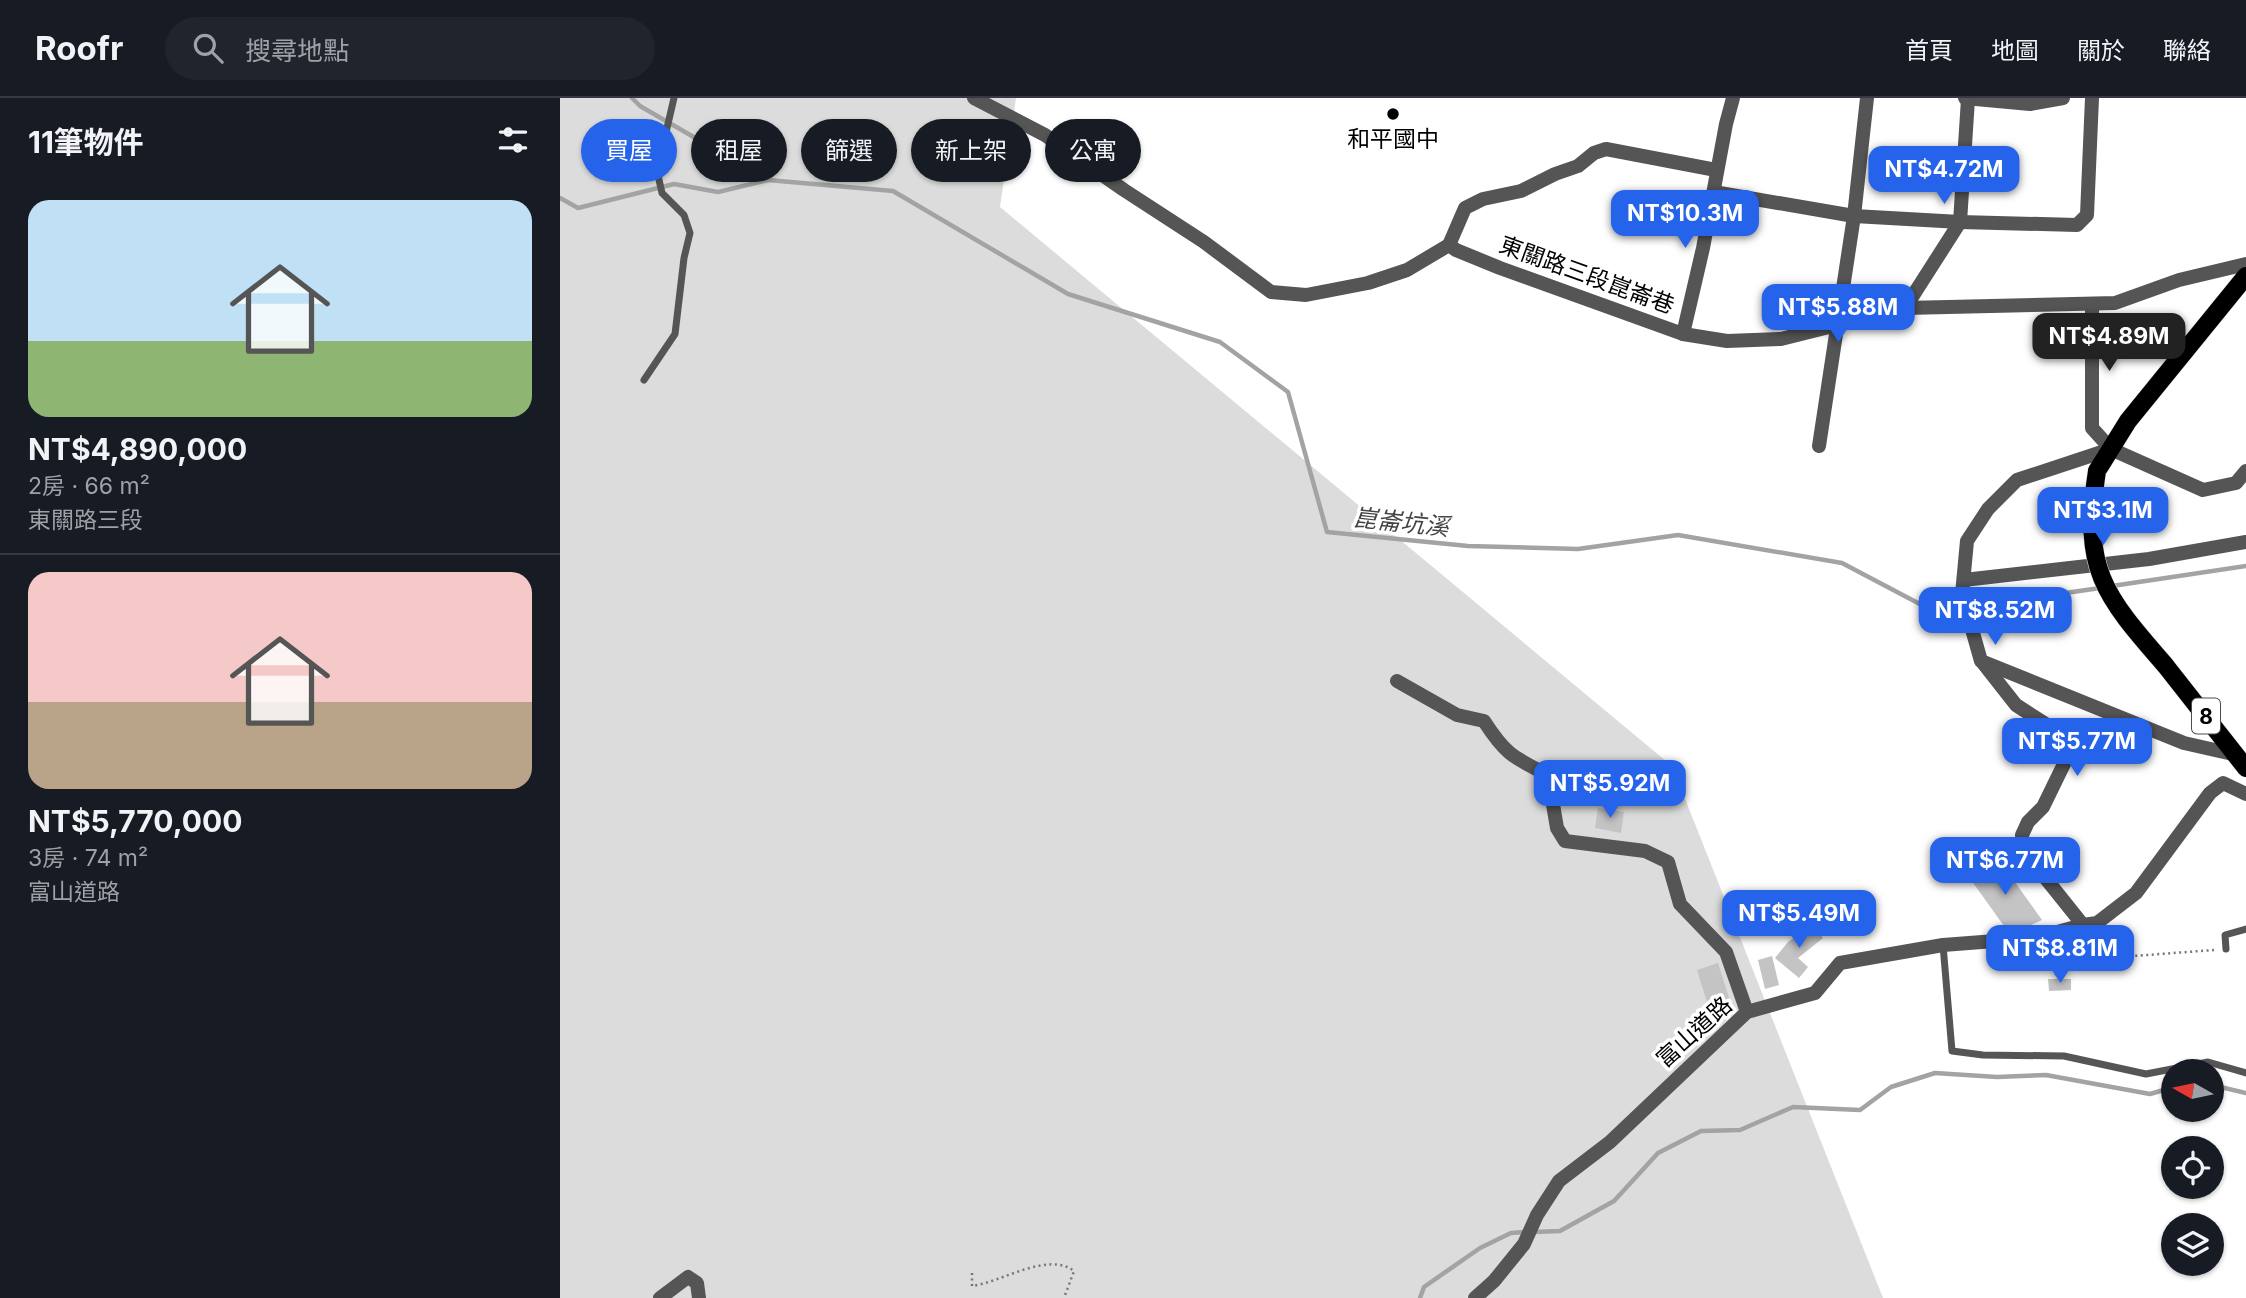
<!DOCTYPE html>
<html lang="zh-TW">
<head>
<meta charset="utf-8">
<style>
  :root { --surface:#171b24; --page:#20242c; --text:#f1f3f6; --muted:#9ea1a6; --line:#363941; --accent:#2563eb }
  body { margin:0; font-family:Inter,"Noto Sans TC",sans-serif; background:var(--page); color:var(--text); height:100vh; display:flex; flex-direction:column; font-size:26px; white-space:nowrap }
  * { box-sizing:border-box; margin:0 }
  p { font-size:23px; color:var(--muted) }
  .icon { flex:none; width:38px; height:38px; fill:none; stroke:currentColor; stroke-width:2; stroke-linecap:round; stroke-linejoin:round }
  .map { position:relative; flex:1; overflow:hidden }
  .sheet { display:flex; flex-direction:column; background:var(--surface); width:560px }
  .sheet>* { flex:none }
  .banner { position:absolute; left:21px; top:21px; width:665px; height:63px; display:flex; gap:14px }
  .needle { width:46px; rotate:279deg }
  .tools { position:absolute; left:1601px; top:961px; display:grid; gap:14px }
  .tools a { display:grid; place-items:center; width:63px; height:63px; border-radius:50%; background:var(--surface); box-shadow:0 2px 5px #0004; font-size:35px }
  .price { position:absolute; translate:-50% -60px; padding:0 16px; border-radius:14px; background:var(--accent); color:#fff; font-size:23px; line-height:46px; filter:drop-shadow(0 2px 4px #0008) }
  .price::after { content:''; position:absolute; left:50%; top:42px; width:21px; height:16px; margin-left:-10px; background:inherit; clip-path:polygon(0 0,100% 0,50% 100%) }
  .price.on { background:#222; color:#fff }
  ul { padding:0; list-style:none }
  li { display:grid; align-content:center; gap:14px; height:371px; padding:0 28px }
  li+li { border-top:2px solid var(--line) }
  li span { display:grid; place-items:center; height:217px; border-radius:21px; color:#555 }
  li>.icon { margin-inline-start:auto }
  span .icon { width:126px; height:126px; fill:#fffc; stroke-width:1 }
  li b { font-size:30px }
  h2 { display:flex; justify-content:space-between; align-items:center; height:84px; padding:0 28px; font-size:30px }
  .chip { padding:0 24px; border-radius:32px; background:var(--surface); box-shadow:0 2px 5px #0004; font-size:24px; line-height:63px }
  .chip.on { background:var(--accent); color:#fff }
  header { display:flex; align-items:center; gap:42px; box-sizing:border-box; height:98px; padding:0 35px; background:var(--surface); border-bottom:2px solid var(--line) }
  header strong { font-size:33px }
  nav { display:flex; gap:38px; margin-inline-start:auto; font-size:24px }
  .search { width:490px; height:63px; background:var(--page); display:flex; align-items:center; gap:18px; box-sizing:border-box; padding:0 24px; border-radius:38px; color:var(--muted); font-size:26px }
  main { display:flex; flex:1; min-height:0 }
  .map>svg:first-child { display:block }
</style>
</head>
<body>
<header>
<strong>Roofr</strong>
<div class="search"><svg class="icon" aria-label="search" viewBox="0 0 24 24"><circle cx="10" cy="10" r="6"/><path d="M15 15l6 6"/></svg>搜尋地點</div>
<nav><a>首頁</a><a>地圖</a><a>關於</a><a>聯絡</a></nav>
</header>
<main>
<section class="sheet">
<h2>11筆物件<svg class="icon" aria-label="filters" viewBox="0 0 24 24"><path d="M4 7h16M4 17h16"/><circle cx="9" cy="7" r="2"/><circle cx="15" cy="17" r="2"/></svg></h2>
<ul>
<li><span style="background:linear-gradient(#bfe0f5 65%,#8fb573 0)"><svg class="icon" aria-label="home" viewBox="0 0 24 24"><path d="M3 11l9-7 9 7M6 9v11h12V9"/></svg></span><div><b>NT$4,890,000</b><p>2房 · 66 m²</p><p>東關路三段</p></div></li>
<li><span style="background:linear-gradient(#f6c9c9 60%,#b9a48a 0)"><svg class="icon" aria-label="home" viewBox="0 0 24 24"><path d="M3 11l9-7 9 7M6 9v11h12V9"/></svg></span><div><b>NT$5,770,000</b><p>3房 · 74 m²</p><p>富山道路</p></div></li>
</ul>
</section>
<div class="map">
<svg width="1686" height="1200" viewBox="0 0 1686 1200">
  <rect width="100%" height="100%" fill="#fff"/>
  <polygon fill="#dcdcdc" points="0,0 456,0 440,109 1112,668 1323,1200 0,1200"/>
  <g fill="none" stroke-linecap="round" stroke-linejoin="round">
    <g stroke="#a3a3a3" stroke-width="4.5">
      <polyline points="72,0 80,8 208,82 333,93 508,196 660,244 728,294 767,434 908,448 1018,451 1118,437 1282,465 1375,514 1540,490"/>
      <polyline points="0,100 18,110 114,86 158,94 208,82"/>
      <polyline points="1552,488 1686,468"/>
      <polyline points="1652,987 1686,995"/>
      <polyline points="974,1134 1000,1133 1054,1103 1098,1055 1141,1033 1180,1032 1233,1009 1300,1012 1331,989 1375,975 1437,979 1486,977 1590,996 1614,989"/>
      <polyline points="860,1200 864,1189 920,1150 951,1135 965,1134"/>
    </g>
  </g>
  <g fill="#c4c4c4">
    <polygon points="1038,710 1064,714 1061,735 1035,730"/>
    <polygon points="1439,762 1482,822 1471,827 1444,828 1411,782"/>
    <polygon points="1252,826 1263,840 1238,860 1248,869 1239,880 1215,860 1228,844"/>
    <polygon points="1212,858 1219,887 1205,891 1198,862"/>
    <polygon points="1158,865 1169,900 1148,907 1137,872"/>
    <polygon points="1488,881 1511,881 1511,892 1489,893"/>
  </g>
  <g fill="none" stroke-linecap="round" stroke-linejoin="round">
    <g stroke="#dbdbdb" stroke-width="19">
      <g id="primary">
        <polyline points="1537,373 1568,323 1686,178"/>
        <polyline points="1605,567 1686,670"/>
      </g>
    </g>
    <g stroke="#777" stroke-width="2.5" stroke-dasharray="2 3.5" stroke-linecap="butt">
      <polyline points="1484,851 1493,864 1497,881"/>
      <polyline points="1493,864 1654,852"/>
      <path d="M 412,1175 L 412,1188 C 442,1184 488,1153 514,1173 L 504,1200"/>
    </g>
    <g stroke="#555" stroke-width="7">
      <polyline points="84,282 115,236 124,160 130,135 124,117 102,95 97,73 114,0"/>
      <polyline points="1383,847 1392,953 1423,957 1504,958 1586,976 1648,964 1686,975"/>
      <polyline points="1666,851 1665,837 1686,831"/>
    </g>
    <g stroke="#555" stroke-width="14">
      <polyline points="414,0 485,37 564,92 644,144 711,194 746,197 808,185 847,172 889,147"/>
      <polyline points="1405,0 1470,6 1503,0"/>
      <polyline points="1154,94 1294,118 1400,124 1517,127 1527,117 1532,0"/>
      <polyline points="889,147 896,152 940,170 1123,236 1167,243 1221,241 1345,210 1555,205 1619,182 1686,166"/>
      <polyline points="889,147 905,110 923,101 961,93 995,76 1018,68 1034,55 1046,51 1156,72"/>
      <polyline points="1532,206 1532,330 1551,351 1643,392 1676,385 1686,373"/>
      <polyline points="1345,210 1400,124 1408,1"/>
      <polyline points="1123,236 1143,150 1166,26 1173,0"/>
      <polyline points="1259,348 1294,118 1307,0"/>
      <polyline points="1551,351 1457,382 1428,411 1407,443 1402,496 1421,563 1624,645 1677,657"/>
      <polyline points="1404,482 1589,461 1686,444"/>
      <polyline points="1423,565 1456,607 1498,634 1506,654 1504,666 1483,709 1468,724 1462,737 1463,752 1523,827"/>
      <path d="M 837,583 L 897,617 L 924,623 C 946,657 953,659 988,677 L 997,730 L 1005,743 L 1085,753 L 1108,764 L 1120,806 L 1166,854 L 1187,914"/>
      <polyline points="100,1200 128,1179 137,1185 139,1200"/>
      <polyline points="915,1200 934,1183 964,1146 977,1117 999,1083 1050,1044 1187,914 1255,895 1280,865 1383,847 1475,840 1523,827 1537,825 1576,795 1650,695 1663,685 1686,696"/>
    </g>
    <use href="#primary" stroke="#000" stroke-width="18"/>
    <g stroke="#dbdbdb" stroke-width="19" stroke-linecap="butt">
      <path id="primary-bridge" d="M 1537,373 C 1522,471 1543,496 1605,567"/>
    </g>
    <use href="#primary-bridge" stroke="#000" stroke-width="18"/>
  </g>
  <circle fill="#000" stroke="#fff" stroke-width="2.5" cx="833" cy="16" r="7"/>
  <g text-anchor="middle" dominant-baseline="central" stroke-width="7" stroke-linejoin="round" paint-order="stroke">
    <rect fill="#fff" stroke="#4c4c4c" stroke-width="2" x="1632" y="600.5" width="28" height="35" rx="5"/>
    <g font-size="21" font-weight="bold" fill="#000">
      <text x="1646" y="618">8</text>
    </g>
    <g font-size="23" fill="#000" stroke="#fff">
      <text x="833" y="41">和平國中</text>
    </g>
    <g font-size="23" fill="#000" stroke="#fff">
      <text transform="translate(1027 177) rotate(20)">東關路三段崑崙巷</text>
      <text transform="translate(1134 934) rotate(-42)">富山道路</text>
    </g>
    <g font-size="24" font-style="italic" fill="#444" stroke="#fff">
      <text transform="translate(841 424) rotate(6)">崑崙坑溪</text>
    </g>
  </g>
</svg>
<div class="tools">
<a><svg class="needle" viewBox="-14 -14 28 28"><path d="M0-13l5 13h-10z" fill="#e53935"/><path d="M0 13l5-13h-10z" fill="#9ea1a6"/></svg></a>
<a><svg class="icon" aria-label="locate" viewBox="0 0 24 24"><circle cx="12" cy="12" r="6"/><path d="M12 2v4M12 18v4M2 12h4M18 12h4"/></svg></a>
<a><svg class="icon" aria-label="layers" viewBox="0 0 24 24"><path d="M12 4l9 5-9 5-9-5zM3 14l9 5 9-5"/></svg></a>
</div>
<b class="price" style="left:1384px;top:108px">NT$4.72M</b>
<b class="price" style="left:1125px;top:152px">NT$10.3M</b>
<b class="price" style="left:1278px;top:246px">NT$5.88M</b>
<b class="price on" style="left:1549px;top:275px">NT$4.89M</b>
<b class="price" style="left:1543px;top:449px">NT$3.1M</b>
<b class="price" style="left:1435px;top:549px">NT$8.52M</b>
<b class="price" style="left:1517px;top:680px">NT$5.77M</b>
<b class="price" style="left:1050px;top:722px">NT$5.92M</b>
<b class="price" style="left:1445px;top:799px">NT$6.77M</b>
<b class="price" style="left:1239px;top:852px">NT$5.49M</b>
<b class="price" style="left:1500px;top:887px">NT$8.81M</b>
<div class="banner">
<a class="chip on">買屋</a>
<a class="chip">租屋</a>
<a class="chip">篩選</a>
<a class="chip">新上架</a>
<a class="chip">公寓</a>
</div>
</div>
</main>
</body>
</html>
